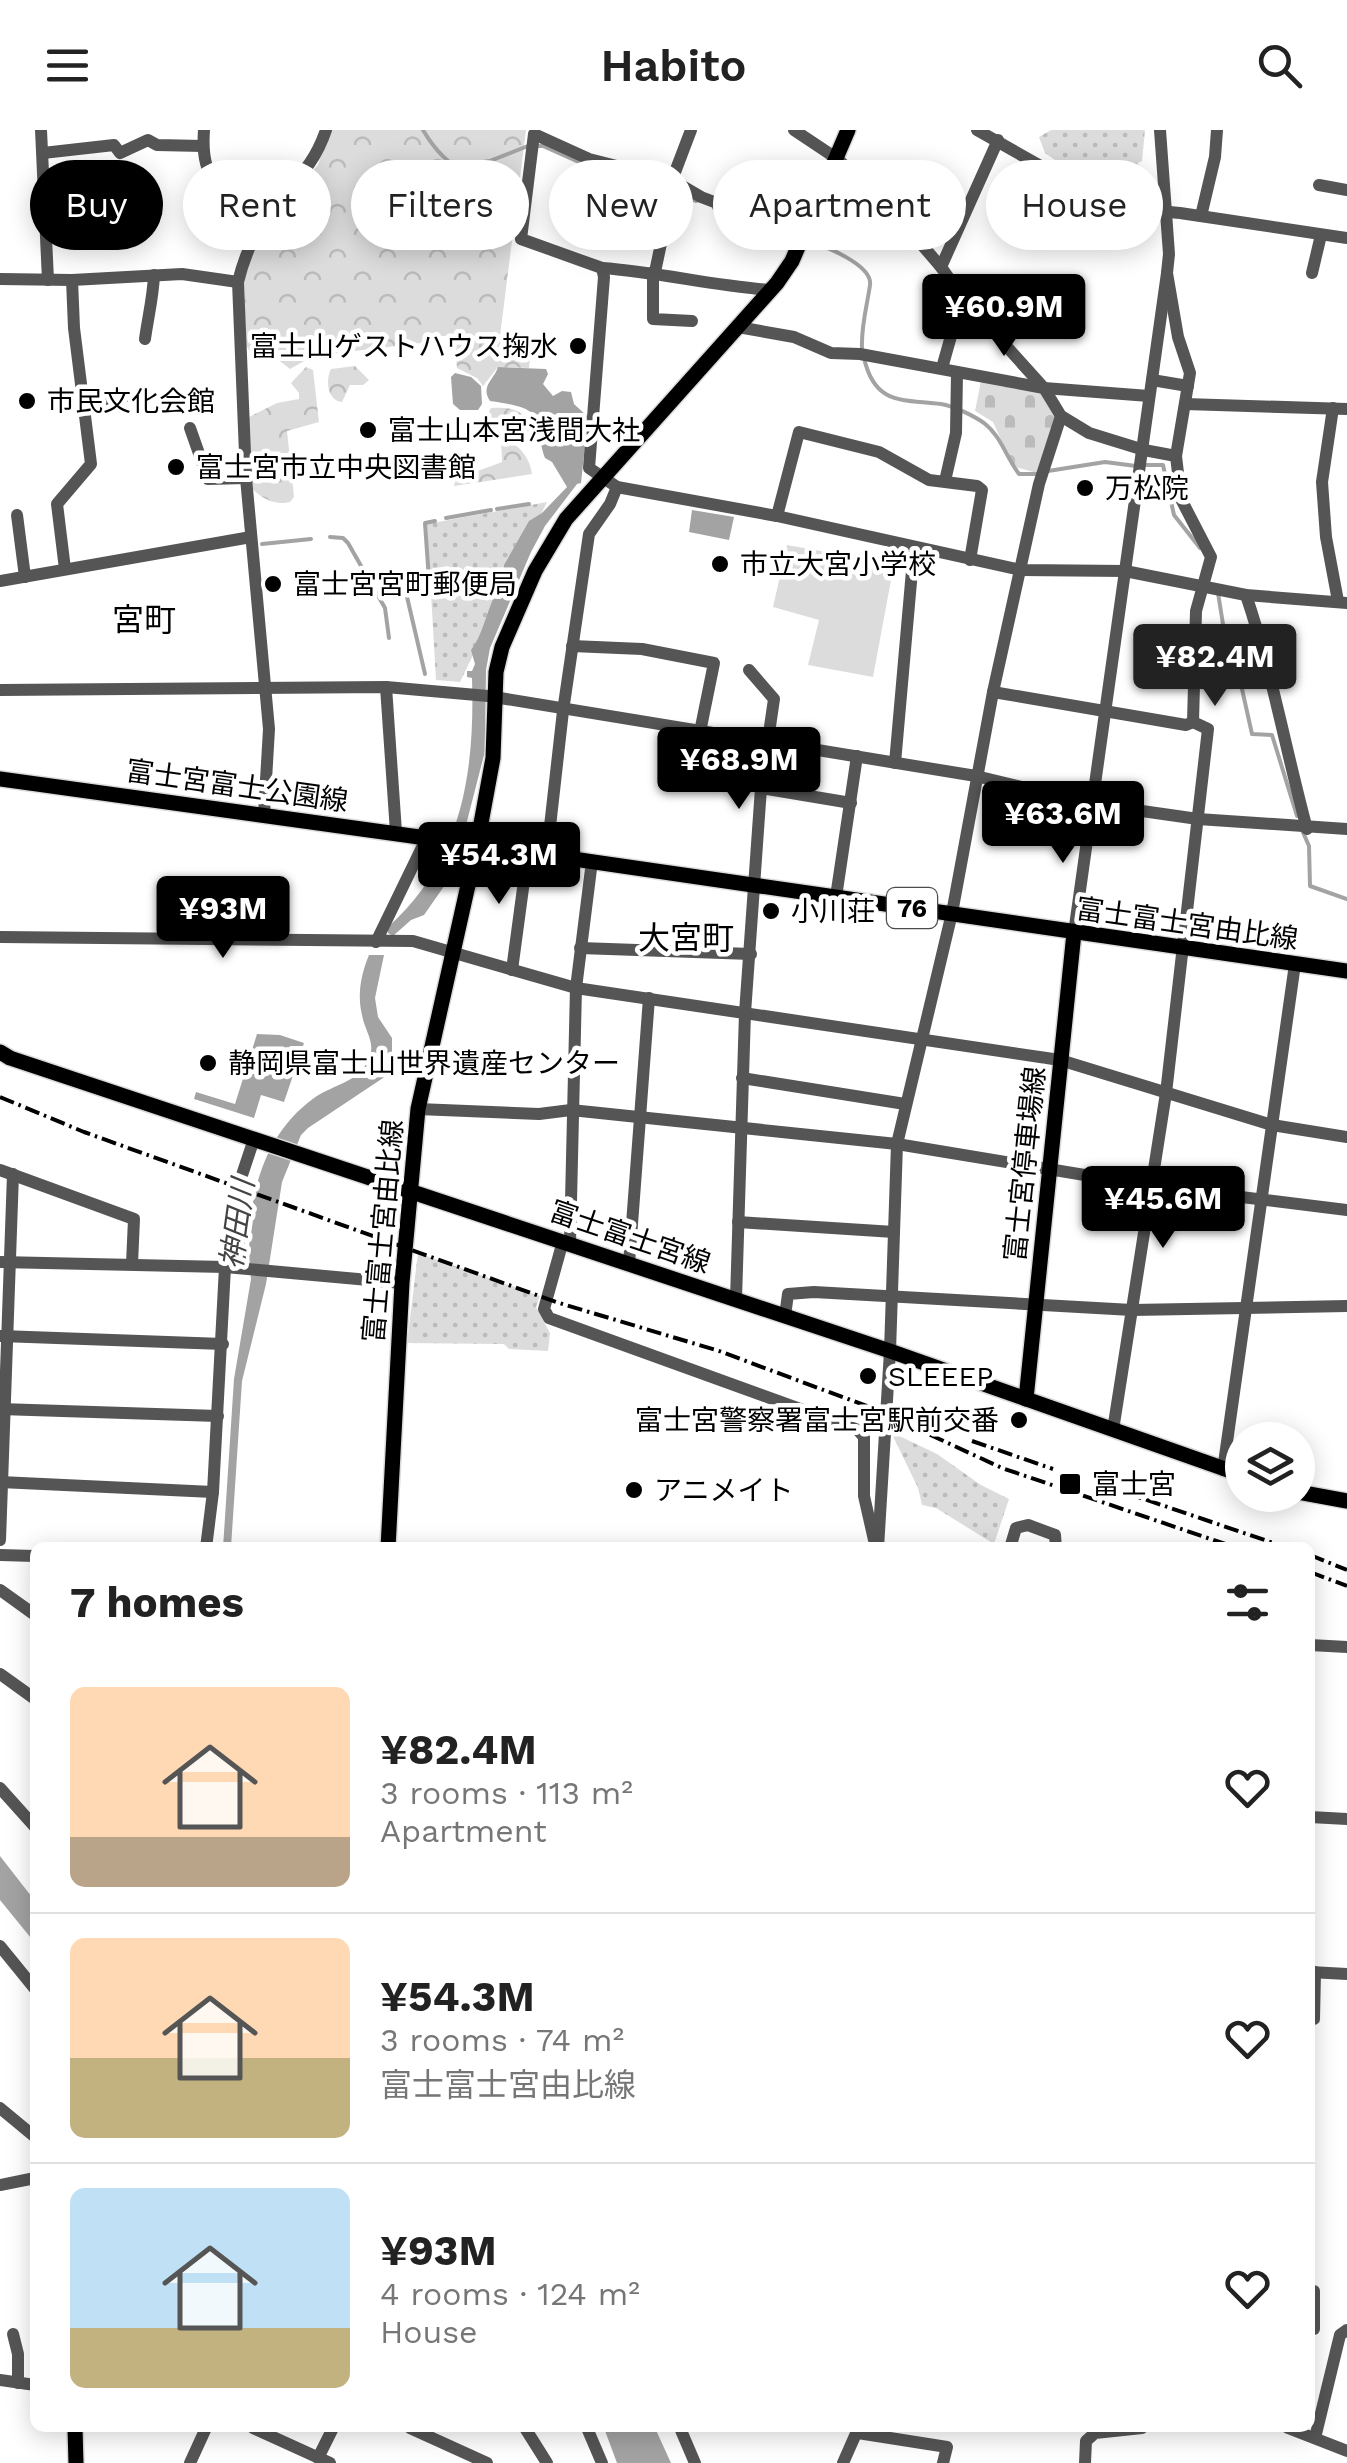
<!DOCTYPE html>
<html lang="en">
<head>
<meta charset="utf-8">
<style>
  :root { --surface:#fff; --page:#f6f6f6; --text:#222; --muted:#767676; --line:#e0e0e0; --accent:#000 }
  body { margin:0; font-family:"Work Sans","Noto Sans JP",sans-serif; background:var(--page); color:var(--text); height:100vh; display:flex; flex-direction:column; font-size:38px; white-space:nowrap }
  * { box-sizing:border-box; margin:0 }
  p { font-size:32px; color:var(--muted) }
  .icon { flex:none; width:55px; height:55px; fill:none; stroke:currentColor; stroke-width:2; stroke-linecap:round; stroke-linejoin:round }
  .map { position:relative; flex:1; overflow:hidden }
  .details { position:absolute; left:30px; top:1412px; width:1285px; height:890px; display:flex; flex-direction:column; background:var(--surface); border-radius:15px; box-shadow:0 5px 25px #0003 }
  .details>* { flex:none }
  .top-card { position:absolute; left:30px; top:30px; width:1288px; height:90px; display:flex; gap:20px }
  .controls { position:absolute; left:1225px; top:1292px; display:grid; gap:20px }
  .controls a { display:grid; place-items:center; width:90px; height:90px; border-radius:50%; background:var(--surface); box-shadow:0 5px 25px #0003; font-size:50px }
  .price { position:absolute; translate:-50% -85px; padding:0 22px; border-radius:10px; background:var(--accent); color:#fff; font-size:32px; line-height:65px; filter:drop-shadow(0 2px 5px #0008) }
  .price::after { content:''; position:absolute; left:50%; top:60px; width:30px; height:22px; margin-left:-15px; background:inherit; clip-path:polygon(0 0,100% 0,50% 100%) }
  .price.on { background:#222; color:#fff }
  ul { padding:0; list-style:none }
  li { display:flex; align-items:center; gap:30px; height:250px; padding:0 40px }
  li+li { border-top:2px solid var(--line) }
  li span { display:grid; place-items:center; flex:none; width:280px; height:200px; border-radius:15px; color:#555 }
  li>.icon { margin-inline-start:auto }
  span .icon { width:120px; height:120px; fill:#fffc; stroke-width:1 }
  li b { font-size:42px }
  h2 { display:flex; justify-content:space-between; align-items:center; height:120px; padding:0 40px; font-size:42px }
  .pill { padding:0 35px; border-radius:45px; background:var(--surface); box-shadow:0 5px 25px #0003; font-size:35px; line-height:90px }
  .pill.on { background:var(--accent); color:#fff }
  header { display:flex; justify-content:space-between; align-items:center; height:130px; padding:0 40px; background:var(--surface); font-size:45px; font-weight:600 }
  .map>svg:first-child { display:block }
</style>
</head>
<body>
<header><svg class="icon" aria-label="menu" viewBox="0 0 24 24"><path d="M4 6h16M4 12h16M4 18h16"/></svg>Habito<svg class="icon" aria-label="search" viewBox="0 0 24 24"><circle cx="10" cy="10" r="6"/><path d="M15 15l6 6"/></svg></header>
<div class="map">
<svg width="1347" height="2333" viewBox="0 0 1347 2333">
  <defs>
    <pattern id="forest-crowns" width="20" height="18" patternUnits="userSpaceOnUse" patternTransform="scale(2.5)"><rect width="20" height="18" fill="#dcdcdc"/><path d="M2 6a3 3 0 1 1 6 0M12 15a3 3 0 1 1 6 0" fill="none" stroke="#bbb"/></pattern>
    <pattern id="cemetery-stones" width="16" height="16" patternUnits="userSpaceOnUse" patternTransform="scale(2.5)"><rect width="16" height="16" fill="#dcdcdc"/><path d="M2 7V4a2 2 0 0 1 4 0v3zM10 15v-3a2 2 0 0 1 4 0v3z" fill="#bbb"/></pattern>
    <pattern id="park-dots" width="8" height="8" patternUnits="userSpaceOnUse" patternTransform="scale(2.5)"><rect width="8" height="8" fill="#dcdcdc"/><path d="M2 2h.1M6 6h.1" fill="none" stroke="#bbb" stroke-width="1.8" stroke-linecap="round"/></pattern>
  </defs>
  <rect width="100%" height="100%" fill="#fff"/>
  <g fill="url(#forest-crowns)">
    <polygon points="330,0 526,0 500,206 518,223 530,228 529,238 498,237 483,256 477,248 457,238 455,214 448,206 435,206 421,213 313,226 290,239 272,225 251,224 246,215 244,150 251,126 278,78 318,35"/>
    <path d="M 355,236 L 369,250 L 363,255 L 350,255 L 342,272 C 328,271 325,251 331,239 Z"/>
    <path d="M 306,237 L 313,240 L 319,292 L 287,301 L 294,367 L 290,372 C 275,376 260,368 251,357 L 249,287 L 277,273 L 299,269 L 299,263 L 291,253 Z"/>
    <path d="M 491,278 C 510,277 528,279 529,301 L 516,306 L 491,293 L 487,285 Z"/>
    <path d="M 501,308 C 519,314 529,326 532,344 L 454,356 L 456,349 L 502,332 Z"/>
  </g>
  <polygon fill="url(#cemetery-stones)" points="981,251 1043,260 1058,286 1040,344 1013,336 993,292 975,281"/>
  <g fill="url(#park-dots)">
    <polygon points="1051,0 1145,0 1142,31 1138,33 1144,71 1103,64 1045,23 1039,7"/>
    <polygon points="547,372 460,552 436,550 427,394"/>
    <polygon points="418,1123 540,1166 536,1177 550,1203 548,1221 509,1219 504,1214 407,1213"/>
    <polygon points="891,1302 937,1324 981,1355 1009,1369 994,1414 936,1378 922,1375 918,1358"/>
  </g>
  <polygon fill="#dcdcdc" points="787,415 894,434 873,547 808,535 819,490 773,477"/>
  <g fill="#a3a3a3">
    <path d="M 498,237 L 546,239 L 548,244 L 543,254 L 553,266 L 562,261 L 571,262 L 574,274 L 588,287 L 581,353 L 577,354 L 545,396 L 531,422 L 490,518 L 486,540 L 485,621 L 454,742 L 424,785 L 411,790 L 393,806 L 388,803 L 388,797 C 462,731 475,643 472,548 L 467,547 L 467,541 L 472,541 L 475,534 L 471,520 C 485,503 489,467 504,450 L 504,435 L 529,391 L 542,383 L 567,357 L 552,332 L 545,328 C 531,282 546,279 490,271 C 480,256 494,250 498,237 Z"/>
    <polygon points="455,243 471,247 481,256 482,274 478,280 460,280 453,274 451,247"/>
    <polygon points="692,380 734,387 729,410 689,402"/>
    <path d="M 369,825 L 384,825 L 375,868 L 378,887 L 392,908 L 392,931 L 386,946 L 308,998 L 301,1005 L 282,1052 L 266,1154 L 242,1251 L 231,1417 L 223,1418 L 234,1249 L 251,1149 C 244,1083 257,1009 314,968 C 334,954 358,953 369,929 C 376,912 365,902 362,885 C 357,865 361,844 369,825 Z"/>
    <polygon points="257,904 280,905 304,913 284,972 261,965 254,988 194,969 196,962 235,974"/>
    <polygon points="0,1726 35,1771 35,1813 0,1770"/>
    <polygon points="604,2298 655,2298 671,2333 617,2333"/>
  </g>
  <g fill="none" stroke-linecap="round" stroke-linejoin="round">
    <g stroke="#a3a3a3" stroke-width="4">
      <path d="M 423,0 C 433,17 446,33 464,41 L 528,16 L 543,16 L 581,33 L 647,51 L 696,71"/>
      <polyline points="714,78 744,92 799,108"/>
      <path d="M 808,111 C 825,116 873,135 870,155 C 867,176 861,196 862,218"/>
      <path d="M 864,228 C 875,276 903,269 941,274 C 954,276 974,286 984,293 C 1001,306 1006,327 1019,344 L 1038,344"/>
      <polyline points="1146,335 1163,335 1174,385 1200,418"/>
      <polyline points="1048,341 1105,332 1136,336"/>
      <polyline points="497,379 529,374"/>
      <polyline points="446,388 491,380"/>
      <polyline points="330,407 343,408 348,413 385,478 389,508"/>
      <polyline points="262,414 311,409"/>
      <polyline points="1218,463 1226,513 1238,541 1252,604 1272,605 1297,686"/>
      <polyline points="425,544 404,454 429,450 425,393 435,391"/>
      <polyline points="1302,700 1309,716 1310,756 1347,769"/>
    </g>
    <g stroke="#dbdbdb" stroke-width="18">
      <g id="major">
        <polyline points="0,649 477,715 493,628 496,542 502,517 535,441 566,389 777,153 792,131 848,0"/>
        <polyline points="0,922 10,928 890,1221 1242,1345"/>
        <polyline points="1026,1269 1074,803"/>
        <polyline points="1298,1362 1347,1371"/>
        <polyline points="388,1418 402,1153 418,979 477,715 1347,841"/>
        <polyline points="75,2298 76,2333"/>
      </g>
    </g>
    <g stroke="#555" stroke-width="12">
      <polyline points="41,0 48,150"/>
      <path d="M 204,0 C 200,56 224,65 270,80"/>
      <polyline points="794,0 836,28 879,65 941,137 962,167 1044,258 1061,286 1089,303 1144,320 1176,326"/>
      <polyline points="977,0 1113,77 1180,83 1347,108"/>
      <polyline points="43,23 114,15 120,23 148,10 157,15 203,16"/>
      <polyline points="672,50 691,0"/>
      <polyline points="1319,55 1347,60"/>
      <polyline points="1201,86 1215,27 1217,0"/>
      <polyline points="806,100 767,92 701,67 672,50 589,29 534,4 521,109 602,138 604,147 589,338 617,357 777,386 1021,440 1125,441 1246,465 1347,473"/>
      <polyline points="941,137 998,10"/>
      <path d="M 602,138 C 659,142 713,156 771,160"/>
      <polyline points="653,142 653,189 692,191"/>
      <polyline points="655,142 671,66"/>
      <polyline points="1312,143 1321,105"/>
      <polyline points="0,149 72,150 182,144 238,152"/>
      <polyline points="738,197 794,207 831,223 860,224 1044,258 1149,266"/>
      <path d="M 145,209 C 148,187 153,168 154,145"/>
      <polyline points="942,238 962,167"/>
      <polyline points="1152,250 1188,256"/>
      <polyline points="83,272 126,266"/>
      <polyline points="1185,274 1347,279"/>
      <polyline points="1333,278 1322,352 1326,407 1338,471"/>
      <polyline points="190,298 208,349 246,348"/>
      <polyline points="945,351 956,303 957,243"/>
      <polyline points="17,385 25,447"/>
      <polyline points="777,386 799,302 879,322 929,350 977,356 982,360 970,430"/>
      <polyline points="65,439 57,374 91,334 74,198 72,150"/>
      <polyline points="0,451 251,407"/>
      <path d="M 1246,465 C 1272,542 1286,621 1307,699"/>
      <polyline points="572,516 642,519 714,533 700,602"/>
      <polyline points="386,557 396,702"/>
      <polyline points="0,560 386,557 488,566 976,646 1093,674 1198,689 1347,699"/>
      <polyline points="993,562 1186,595 1193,592"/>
      <polyline points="895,633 914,418"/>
      <polyline points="761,658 851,673"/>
      <path d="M 264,684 L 269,599 L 246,348 L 238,152 C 244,127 256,99 271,79 C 295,49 313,38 326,0"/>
      <polyline points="547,723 563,581 589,404 610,374 617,357"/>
      <polyline points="836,767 857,626"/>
      <polyline points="1074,803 1167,143 1169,124 1160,0"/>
      <polyline points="0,807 413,811 576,858 1060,930 1272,995 1347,1007"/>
      <polyline points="376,812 427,707"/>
      <polyline points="580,818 751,824"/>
      <polyline points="512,840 528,721"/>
      <polyline points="742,948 905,974"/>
      <polyline points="418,979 539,984 571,980 897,1014 1151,1056 1347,1080"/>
      <polyline points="0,1040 134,1089 132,1134"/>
      <polyline points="738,1092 894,1102"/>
      <polyline points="563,1111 544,1179 549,1188 858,1300 864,1307 864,1366 874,1410"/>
      <polyline points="570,1114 576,858 592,731"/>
      <polyline points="0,1132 225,1137 402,1153"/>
      <polyline points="629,1134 649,868"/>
      <polyline points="241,1138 234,1069 254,1009"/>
      <polyline points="736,1169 745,883 761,658 774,569 749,540"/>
      <polyline points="785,1186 788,1164 814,1162 1132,1180 1347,1176"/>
      <polyline points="1,1206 223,1214"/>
      <polyline points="0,1279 218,1286"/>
      <polyline points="1113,1300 1166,963 1208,599 1193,592 1196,481 1211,427 1181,369 1176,326 1190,243 1178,207 1167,143"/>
      <polyline points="1223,1340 1295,834"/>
      <polyline points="0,1352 213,1362"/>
      <polyline points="0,1410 13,1044"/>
      <polyline points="206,1418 213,1362 225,1137"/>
      <polyline points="878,1418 890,1221 897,1014 952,783 993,562 1039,354 1061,286"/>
      <polyline points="1010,1418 1016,1398 1028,1395 1055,1405 1056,1418"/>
      <polyline points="0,1425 35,1426"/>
      <polyline points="0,1460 35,1485"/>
      <polyline points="1310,1515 1347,1517"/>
      <polyline points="0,1544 35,1569"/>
      <polyline points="0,1658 35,1697"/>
      <polyline points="1310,1687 1347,1689"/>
      <polyline points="0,1816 35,1859"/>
      <polyline points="1310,1842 1347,1844"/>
      <polyline points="1314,1889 1315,1842"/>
      <polyline points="0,1978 35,2007"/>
      <polyline points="0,2055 35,2048"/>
      <polyline points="1314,2199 1314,2161"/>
      <polyline points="13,2204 18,2224 18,2253"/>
      <polyline points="0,2250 35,2255"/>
      <polyline points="253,2298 330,2333"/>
      <polyline points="410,2298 487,2333"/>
      <polyline points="525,2298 547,2333"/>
      <polyline points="587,2298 602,2333"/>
      <polyline points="680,2298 695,2333"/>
      <polyline points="1288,2298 1347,2321"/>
      <polyline points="858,2303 947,2317 943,2333"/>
      <polyline points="1315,2308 1340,2205 1347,2200"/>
      <polyline points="318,2328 333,2298"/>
      <polyline points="190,2333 206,2298"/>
      <polyline points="843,2333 858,2299"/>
      <polyline points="1085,2333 1086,2311 1095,2303 1142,2298"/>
    </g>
    <use href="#major" stroke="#000" stroke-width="15"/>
    <g stroke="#000" stroke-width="4" stroke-dasharray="15 5 2.5 5" stroke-linecap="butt">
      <polyline points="0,967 84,1002 556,1172 719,1221 872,1278 1002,1338 1237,1418"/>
      <polyline points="972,1311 1053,1339"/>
      <polyline points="1094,1352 1288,1418"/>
      <polyline points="1310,1425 1347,1440"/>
      <polyline points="1310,1442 1347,1456"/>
    </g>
  </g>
  <g fill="#000" stroke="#fff" stroke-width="4">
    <circle cx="578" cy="216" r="10"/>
    <circle cx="27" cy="271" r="10"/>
    <circle cx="368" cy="300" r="10"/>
    <circle cx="176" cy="337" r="10"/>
    <circle cx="1085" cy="358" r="10"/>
    <circle cx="720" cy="434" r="10"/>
    <circle cx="273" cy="454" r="10"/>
    <circle cx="771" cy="781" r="10"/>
    <circle cx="208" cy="933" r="10"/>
    <circle cx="868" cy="1246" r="10"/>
    <circle cx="1019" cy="1290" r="10"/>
    <rect x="1058" y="1342" width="24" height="24" rx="5"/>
    <circle cx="634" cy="1360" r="10"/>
  </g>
  <g text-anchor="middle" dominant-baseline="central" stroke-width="9" stroke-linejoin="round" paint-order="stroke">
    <rect fill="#fff" stroke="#4c4c4c" stroke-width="2.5" x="887" y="758" width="50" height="40" rx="8"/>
    <g font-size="25" font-weight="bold" fill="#000">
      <text x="912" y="778">76</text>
    </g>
    <g font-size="28" fill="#000" stroke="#fff" text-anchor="start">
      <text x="558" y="216" text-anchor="end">富士山ゲストハウス掬水</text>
      <text x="47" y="271">市民文化会館</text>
      <text x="388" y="300">富士山本宮浅間大社</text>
      <text x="196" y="337">富士宮市立中央図書館</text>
      <text x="1105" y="358">万松院</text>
      <text x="740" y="434">市立大宮小学校</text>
      <text x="293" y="454">富士宮宮町郵便局</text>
      <text x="791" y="781">小川荘</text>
      <text x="228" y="933">静岡県富士山世界遺産センター</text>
      <text x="888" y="1246">SLEEEP</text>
      <text x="999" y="1290" text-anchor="end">富士宮警察署富士宮駅前交番</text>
      <text x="1092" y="1354">富士宮</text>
      <text x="654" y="1360">アニメイト</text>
    </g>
    <g font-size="28" fill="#000" stroke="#fff">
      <text transform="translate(237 656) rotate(8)">富士宮富士公園線</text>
      <text transform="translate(1187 794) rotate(8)">富士富士宮由比線</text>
      <text transform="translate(1025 1034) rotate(-84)">富士宮停車場線</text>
      <text transform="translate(383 1101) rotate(-85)">富士富士宮由比線</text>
      <text transform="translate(630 1107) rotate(19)">富士富士宮線</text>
    </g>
    <g font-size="30" font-style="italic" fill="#444" stroke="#fff">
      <text transform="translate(237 1094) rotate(-82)">神田川</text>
    </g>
    <g font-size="32" fill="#000" stroke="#fff">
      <text x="144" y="490">宮町</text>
      <text x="686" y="808">大宮町</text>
    </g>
  </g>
</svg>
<div class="controls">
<a><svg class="icon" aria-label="layers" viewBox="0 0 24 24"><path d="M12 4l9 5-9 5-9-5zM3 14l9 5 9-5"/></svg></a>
</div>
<b class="price" style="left:1004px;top:229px">¥60.9M</b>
<b class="price on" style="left:1215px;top:579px">¥82.4M</b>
<b class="price" style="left:739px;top:682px">¥68.9M</b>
<b class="price" style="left:1063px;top:736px">¥63.6M</b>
<b class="price" style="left:499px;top:777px">¥54.3M</b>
<b class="price" style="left:223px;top:831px">¥93M</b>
<b class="price" style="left:1163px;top:1121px">¥45.6M</b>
<div class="top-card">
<a class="pill on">Buy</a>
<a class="pill">Rent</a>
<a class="pill">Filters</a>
<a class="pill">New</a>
<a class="pill">Apartment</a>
<a class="pill">House</a>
</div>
<section class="details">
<h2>7 homes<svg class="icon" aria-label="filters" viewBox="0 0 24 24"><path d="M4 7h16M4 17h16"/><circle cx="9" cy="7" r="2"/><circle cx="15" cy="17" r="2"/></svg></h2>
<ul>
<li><span style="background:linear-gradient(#ffd9b3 75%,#b9a48a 0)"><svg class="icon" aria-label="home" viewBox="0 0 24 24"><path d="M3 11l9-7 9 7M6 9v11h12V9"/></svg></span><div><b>¥82.4M</b><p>3 rooms · 113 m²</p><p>Apartment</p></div><svg class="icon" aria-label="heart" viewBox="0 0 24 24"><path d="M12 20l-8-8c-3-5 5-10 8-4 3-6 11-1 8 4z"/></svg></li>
<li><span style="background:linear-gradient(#ffd9b3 60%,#c2b280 0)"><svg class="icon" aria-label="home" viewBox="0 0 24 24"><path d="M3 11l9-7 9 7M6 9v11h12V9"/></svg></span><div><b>¥54.3M</b><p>3 rooms · 74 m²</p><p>富士富士宮由比線</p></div><svg class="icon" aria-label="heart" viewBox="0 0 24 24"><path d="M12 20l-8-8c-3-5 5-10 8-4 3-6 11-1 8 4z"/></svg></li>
<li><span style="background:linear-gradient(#bfe0f5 70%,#c2b280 0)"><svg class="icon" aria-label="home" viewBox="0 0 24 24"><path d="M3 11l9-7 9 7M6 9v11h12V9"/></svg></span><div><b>¥93M</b><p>4 rooms · 124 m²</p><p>House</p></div><svg class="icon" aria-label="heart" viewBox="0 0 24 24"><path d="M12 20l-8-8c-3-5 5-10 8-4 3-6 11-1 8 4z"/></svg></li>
</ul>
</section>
</div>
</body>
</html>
